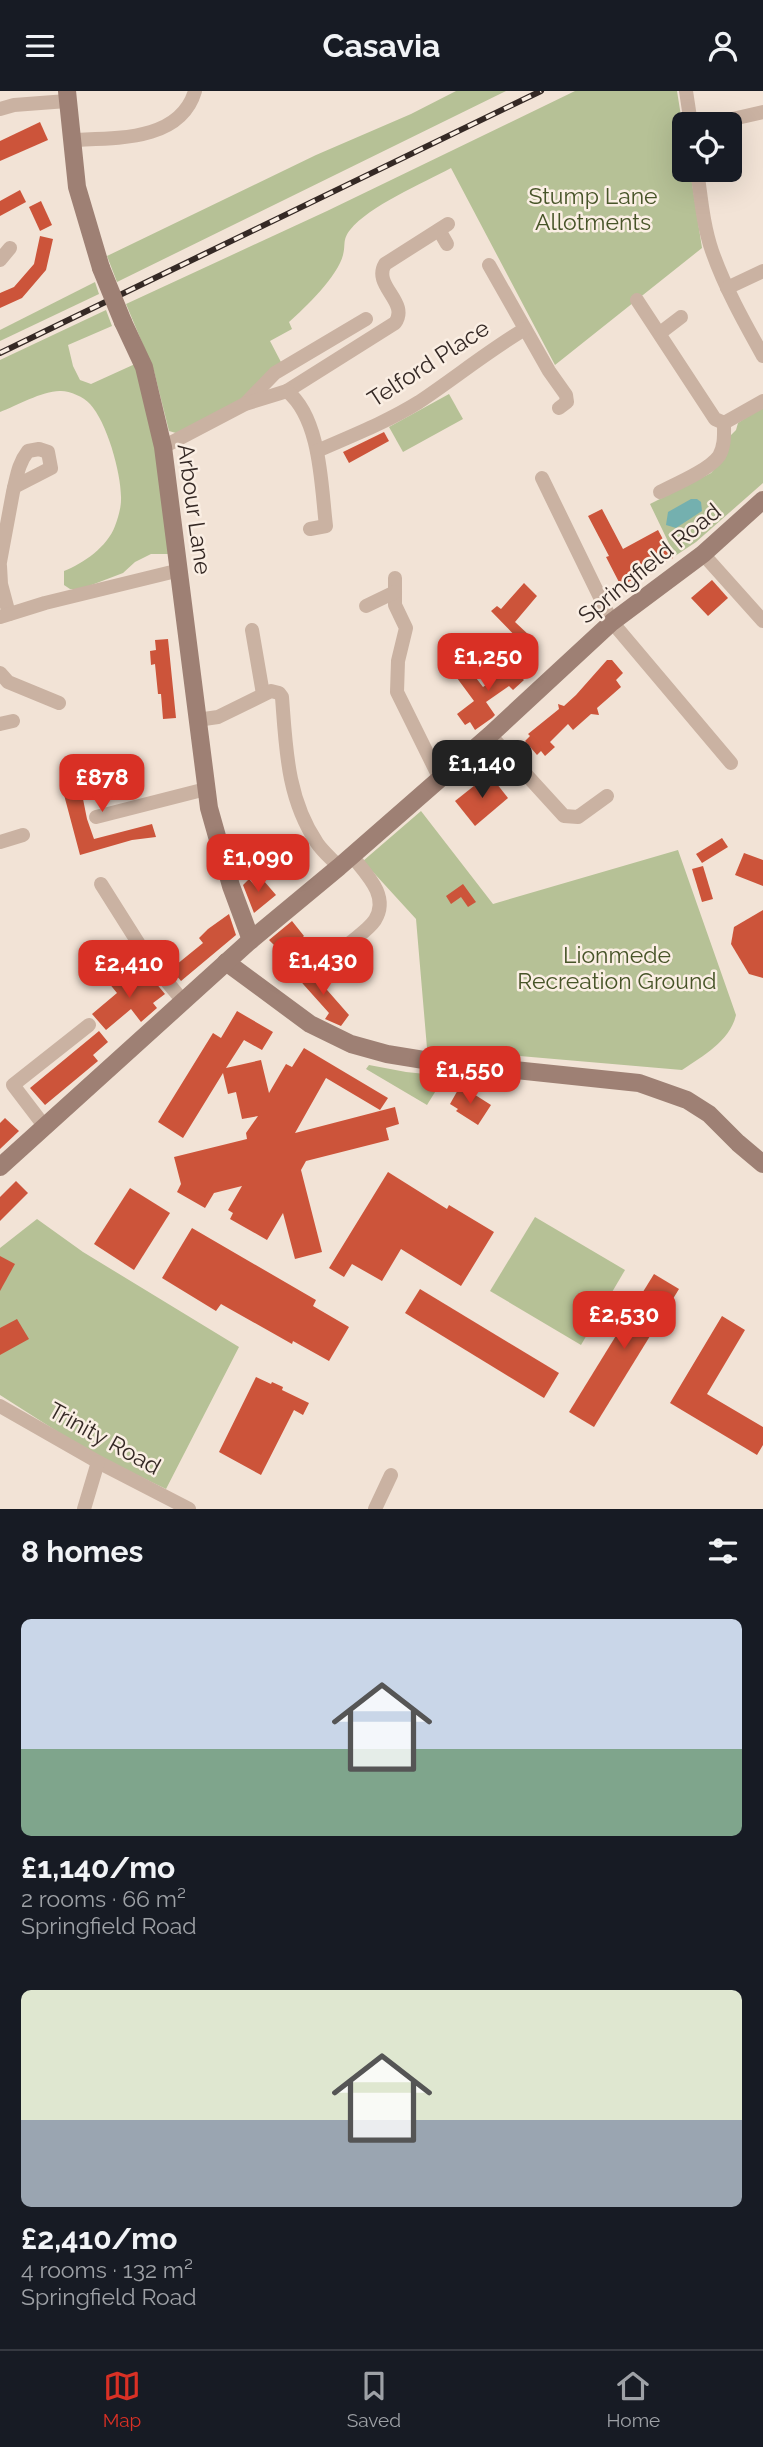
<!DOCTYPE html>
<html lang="en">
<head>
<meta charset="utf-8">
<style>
  :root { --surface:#171b24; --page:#242831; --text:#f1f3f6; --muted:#9ea1a6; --line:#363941; --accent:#d93025 }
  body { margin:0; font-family:Raleway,sans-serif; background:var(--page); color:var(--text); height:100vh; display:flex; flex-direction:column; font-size:26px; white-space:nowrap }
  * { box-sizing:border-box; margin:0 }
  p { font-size:23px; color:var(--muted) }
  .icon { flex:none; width:38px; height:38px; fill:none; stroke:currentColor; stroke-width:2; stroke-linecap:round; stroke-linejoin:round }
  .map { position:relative; height:1418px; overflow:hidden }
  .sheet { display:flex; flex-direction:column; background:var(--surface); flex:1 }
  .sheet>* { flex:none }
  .fabs { position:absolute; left:672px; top:21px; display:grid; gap:14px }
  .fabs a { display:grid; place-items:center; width:70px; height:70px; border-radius:10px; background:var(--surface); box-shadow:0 7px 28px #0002; font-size:35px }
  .price { position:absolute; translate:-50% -60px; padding:0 16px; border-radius:14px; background:var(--accent); color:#fff; font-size:23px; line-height:46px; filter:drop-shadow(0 2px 4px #0008) }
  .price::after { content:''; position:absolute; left:50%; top:42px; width:21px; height:16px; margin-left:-10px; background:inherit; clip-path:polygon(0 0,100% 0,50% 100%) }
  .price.on { background:#222; color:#fff }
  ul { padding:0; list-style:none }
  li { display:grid; align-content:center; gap:14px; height:371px; padding:0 21px }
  li span { display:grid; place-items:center; height:217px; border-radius:10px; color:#555 }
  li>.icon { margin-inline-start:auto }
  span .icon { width:126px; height:126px; fill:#fffc; stroke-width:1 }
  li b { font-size:30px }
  h2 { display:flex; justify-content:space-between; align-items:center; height:84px; padding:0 21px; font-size:30px }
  header { display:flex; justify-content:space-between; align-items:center; height:91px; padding:0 21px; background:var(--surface); font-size:32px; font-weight:700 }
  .menu { display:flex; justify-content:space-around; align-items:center; height:98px; border-top:2px solid var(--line); background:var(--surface); font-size:19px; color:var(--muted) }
  .menu a { display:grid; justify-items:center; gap:4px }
  .menu .on { color:var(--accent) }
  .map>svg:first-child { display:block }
</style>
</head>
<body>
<header><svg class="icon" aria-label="menu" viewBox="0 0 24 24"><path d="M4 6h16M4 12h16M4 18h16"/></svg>Casavia<svg class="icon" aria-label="person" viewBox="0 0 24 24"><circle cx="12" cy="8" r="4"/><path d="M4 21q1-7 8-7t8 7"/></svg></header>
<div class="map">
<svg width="763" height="1418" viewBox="0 0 763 1418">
  <rect width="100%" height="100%" fill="#f2e3d6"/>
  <g fill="#b6c196">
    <polygon points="456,0 506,0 117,191 107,165 316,64 411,23"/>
    <path d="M 575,0 L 677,0 L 684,44 L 684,79 L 690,79 L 702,157 L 555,274 L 451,77 C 423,92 369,115 350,139 C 342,149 346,154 343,164 C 338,185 305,217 289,231 L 292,238 L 270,250 L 282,273 L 237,312 L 176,342 L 169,340 L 154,280 L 126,213 L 327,120 Z"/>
    <polygon points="95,191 99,203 0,250 0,239"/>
    <path d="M 106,219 L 112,235 L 68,254 L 73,275 L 80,289 L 91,293 L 135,273 L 155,355 L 169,463 L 151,463 L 135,471 L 123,482 L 81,498 L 70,498 L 64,494 L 64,480 C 84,472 107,456 115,435 C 118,427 121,417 121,409 C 122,384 107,331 90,313 C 84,306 70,300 61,300 C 44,299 16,315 0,321 L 0,269 Z"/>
    <polygon points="449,303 463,328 403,361 389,336"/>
    <polygon points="763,315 763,392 696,451 675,465 650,413 711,382 723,368 730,345 736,339 738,332"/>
    <path d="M 421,720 L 493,813 L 678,759 L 736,924 C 730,950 703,965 682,979 L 427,957 L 416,828 L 363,770 Z"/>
    <polygon points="369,974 406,981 445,985 427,1014 366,978"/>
    <polygon points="535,1126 625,1179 581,1254 490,1200"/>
    <polygon points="37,1128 83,1161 239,1256 166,1398 91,1362 0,1304 0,1157"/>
  </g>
  <polygon fill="#74b0af" points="691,408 697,408 701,411 702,420 676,437 666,434 668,421"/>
  <g fill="#cc543a">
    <polygon points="40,31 48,49 0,70 0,50"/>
    <polygon points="20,99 26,111 0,125 0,110"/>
    <polygon points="41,110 52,134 40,140 29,116"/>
    <polygon points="40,145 53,148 46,179 22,207 0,217 0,202 14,196 34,173"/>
    <polygon points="384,341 389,350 349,372 343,361"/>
    <polygon points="602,418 623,458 658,439 673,467 621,495 606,466 609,465 588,425"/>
    <polygon points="712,489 728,507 708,525 691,507"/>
    <polygon points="524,492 537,505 515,531 530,545 523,553 491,520 497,515 501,518"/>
    <polygon points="168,548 176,627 163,628 161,603 158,603 155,573 151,574 150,560 156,559 155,549"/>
    <polygon points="515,567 526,577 521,586 524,589 513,599 509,595 486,611 495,624 492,627 475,639 470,631 465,634 457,623 474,610 457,587 470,579 483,596 493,589"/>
    <polygon points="607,569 612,569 623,582 616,589 621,596 597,617 599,624 591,623 573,639 568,633 550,651 555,656 545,665 541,660 537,664 525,650 530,645 528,643 559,618 558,613 564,615 576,604"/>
    <polygon points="140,677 144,692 119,701 118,698 83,708 87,728 94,748 152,733 156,746 132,749 80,764 63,700 115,688 129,682 128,680"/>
    <polygon points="489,683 508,707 475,735 455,710"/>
    <polygon points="722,747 728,756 702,772 696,763"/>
    <polygon points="744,762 763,769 763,795 735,784"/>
    <polygon points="703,775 713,808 702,811 692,778"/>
    <polygon points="249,788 256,796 264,790 276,804 254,822 243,794"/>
    <polygon points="463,793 476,811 468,816 461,806 451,813 446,805"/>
    <polygon points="763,819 763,887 749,883 731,853 734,836"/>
    <polygon points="229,823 236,844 181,890 171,878 203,852 199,847 208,838"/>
    <polygon points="292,830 304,845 289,859 286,855 280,860 269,849"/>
    <polygon points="306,875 349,924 341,935 325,928 329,922 295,884"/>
    <polygon points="124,878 138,894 150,885 165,903 153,912 157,917 141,931 131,918 106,939 92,923 117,902 108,891"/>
    <polygon points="237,920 273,941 262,959 244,949 226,977 261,969 269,1002 286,973 292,976 304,957 388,1007 380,1019 326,987 295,1042 395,1016 399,1033 386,1037 389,1049 306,1070 301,1079 322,1161 295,1168 283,1122 267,1149 230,1128 233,1122 228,1119 242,1095 214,1102 205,1117 177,1101 181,1093 174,1066 247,1048 246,1042 258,1025 242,1028 236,1001 228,1003 223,982 183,1047 158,1031 213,942 221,947"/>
    <polygon points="99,940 108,951 93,964 98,970 45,1014 30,997"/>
    <polygon points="459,997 468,1002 469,1000 491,1014 478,1034 456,1020 458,1018 450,1013"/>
    <polygon points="5,1027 19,1040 0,1058 0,1032"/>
    <polygon points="388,1081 447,1118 449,1114 494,1141 461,1195 401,1158 382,1190 352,1173 344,1186 329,1177"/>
    <polygon points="16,1090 28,1102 0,1130 0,1106"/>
    <polygon points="130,1097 170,1122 134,1179 94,1153"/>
    <polygon points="192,1137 316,1209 313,1215 349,1236 329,1270 293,1250 292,1253 221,1213 216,1220 162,1187"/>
    <polygon points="0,1165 15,1173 0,1200"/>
    <polygon points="654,1183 679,1198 594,1336 569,1321"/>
    <polygon points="420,1198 559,1282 544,1307 405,1222"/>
    <polygon points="722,1225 745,1239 707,1303 763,1336 763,1354 757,1364 670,1312"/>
    <polygon points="17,1228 29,1248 0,1264 0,1237"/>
    <polygon points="256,1286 271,1293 272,1291 283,1296 282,1299 309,1312 303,1324 294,1319 261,1384 219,1361"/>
  </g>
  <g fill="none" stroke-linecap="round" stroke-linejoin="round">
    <g stroke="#cab2a2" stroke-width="14">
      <polyline points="686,0 691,33"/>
      <polyline points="0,18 14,14 67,10"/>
      <polyline points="696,33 715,32 763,21"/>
      <path d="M 71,49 C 114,47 180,51 195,0"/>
      <path d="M 697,79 C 701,106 703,134 712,160 C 725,197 744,231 763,265"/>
      <polyline points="439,139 447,153"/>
      <polyline points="0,169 10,157"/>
      <polyline points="489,174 549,280 566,304 567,311 559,317"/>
      <polyline points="727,197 763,180"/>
      <polyline points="637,209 715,328 724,332 763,310"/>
      <polyline points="660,242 681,226"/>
      <path d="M 287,300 L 395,232 C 410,211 372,195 385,173 L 448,133"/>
      <polyline points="245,313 275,282 366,228"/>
      <path d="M 163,356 L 245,313 L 287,300 C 321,328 321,394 326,435 L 310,438"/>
      <path d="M 317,360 C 351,345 387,331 419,311 C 455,287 488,260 525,238"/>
      <polyline points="542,387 612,531 731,672"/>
      <path d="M 660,401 C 676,393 709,379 719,365 C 725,355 724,343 724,332"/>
      <polyline points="703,463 763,530"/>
      <path d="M 0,471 L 13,401 C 17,385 18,373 28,360 L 39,358 L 48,361 L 51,377 L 14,396"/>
      <polyline points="0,475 1,493 9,523"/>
      <polyline points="395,487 395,514 406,537 398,570 397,601 440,688"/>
      <polyline points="366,515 395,501"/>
      <polyline points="0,526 45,512 180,479"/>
      <polyline points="252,539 263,603"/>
      <polyline points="0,582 8,591 59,612"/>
      <path d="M 197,629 L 218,626 L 271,600 L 279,602 L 282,606 C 286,658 287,707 317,752 C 323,761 332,768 339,776"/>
      <polyline points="0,633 13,630"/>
      <polyline points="490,644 564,725 578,726 607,705"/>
      <polyline points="96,726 206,698"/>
      <polyline points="0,751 23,744"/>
      <path d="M 352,765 C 366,783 390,805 375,829 C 369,838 358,845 350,852 L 355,858"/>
      <polyline points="101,793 149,869 183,910"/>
      <polyline points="45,1036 13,994 89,934"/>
      <polyline points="0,1315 98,1371 189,1418"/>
      <polyline points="84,1418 98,1371"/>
      <polyline points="375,1418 391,1384"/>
    </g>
    <g stroke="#9e8074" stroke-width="18">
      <polyline points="67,0 77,96 101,177"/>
      <polyline points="123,231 144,276 163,356 209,717 231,795 251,849"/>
      <polyline points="226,871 310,933 351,953 387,963 430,970 639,992 687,1009 709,1023 738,1052 763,1073"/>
      <polyline points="0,1076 251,849 339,776 490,644 612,531 703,463 763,409"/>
    </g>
    <g stroke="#352925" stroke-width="6">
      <polyline id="rail" points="0,262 541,0"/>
    </g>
    <use href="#rail" stroke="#faeee3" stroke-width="3.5" stroke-dasharray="10" stroke-linecap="butt"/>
    <polyline stroke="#9e8074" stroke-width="18" points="101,177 123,231"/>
  </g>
  <g text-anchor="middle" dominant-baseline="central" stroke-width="5" stroke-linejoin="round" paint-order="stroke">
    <g font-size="23" fill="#475428" stroke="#faeee3">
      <text x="593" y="104">Stump Lane<tspan x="593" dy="26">Allotments</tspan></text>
      <text x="617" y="863">Lionmede<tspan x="617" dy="26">Recreation Ground</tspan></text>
    </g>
    <g font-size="23" fill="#352925" stroke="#faeee3">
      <text transform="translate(428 272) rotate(-33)">Telford Place</text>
      <text transform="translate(195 418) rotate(82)">Arbour Lane</text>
      <text transform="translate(649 472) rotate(-39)">Springfield Road</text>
      <text transform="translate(105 1347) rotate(29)">Trinity Road</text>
    </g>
  </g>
</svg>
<div class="fabs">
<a><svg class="icon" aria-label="locate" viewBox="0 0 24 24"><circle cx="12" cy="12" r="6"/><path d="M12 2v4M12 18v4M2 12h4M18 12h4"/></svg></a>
</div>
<b class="price" style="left:488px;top:602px">£1,250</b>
<b class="price on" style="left:482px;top:709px">£1,140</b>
<b class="price" style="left:102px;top:723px">£878</b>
<b class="price" style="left:258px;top:803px">£1,090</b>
<b class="price" style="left:323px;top:906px">£1,430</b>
<b class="price" style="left:129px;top:909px">£2,410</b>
<b class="price" style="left:470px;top:1015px">£1,550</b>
<b class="price" style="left:624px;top:1260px">£2,530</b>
</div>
<section class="sheet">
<h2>8 homes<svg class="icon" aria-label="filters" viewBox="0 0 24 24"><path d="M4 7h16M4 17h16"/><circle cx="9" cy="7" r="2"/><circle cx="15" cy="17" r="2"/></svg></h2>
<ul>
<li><span style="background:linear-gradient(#c9d6e8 60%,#7fa58c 0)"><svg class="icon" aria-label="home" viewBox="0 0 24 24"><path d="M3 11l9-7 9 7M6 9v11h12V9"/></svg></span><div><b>£1,140/mo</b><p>2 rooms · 66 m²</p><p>Springfield Road</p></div></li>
<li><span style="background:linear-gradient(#dfe7d0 60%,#9aa5b1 0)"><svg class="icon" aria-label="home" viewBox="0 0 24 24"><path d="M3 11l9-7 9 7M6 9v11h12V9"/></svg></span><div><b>£2,410/mo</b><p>4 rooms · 132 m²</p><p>Springfield Road</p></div></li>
</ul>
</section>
<nav class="menu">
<a class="on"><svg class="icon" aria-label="map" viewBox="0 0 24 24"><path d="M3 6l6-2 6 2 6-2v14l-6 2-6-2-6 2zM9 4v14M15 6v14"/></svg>Map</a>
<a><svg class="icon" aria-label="saved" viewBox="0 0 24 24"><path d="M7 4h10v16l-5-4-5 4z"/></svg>Saved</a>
<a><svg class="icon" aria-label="home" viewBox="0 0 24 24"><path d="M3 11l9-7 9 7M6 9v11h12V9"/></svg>Home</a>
</nav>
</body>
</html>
